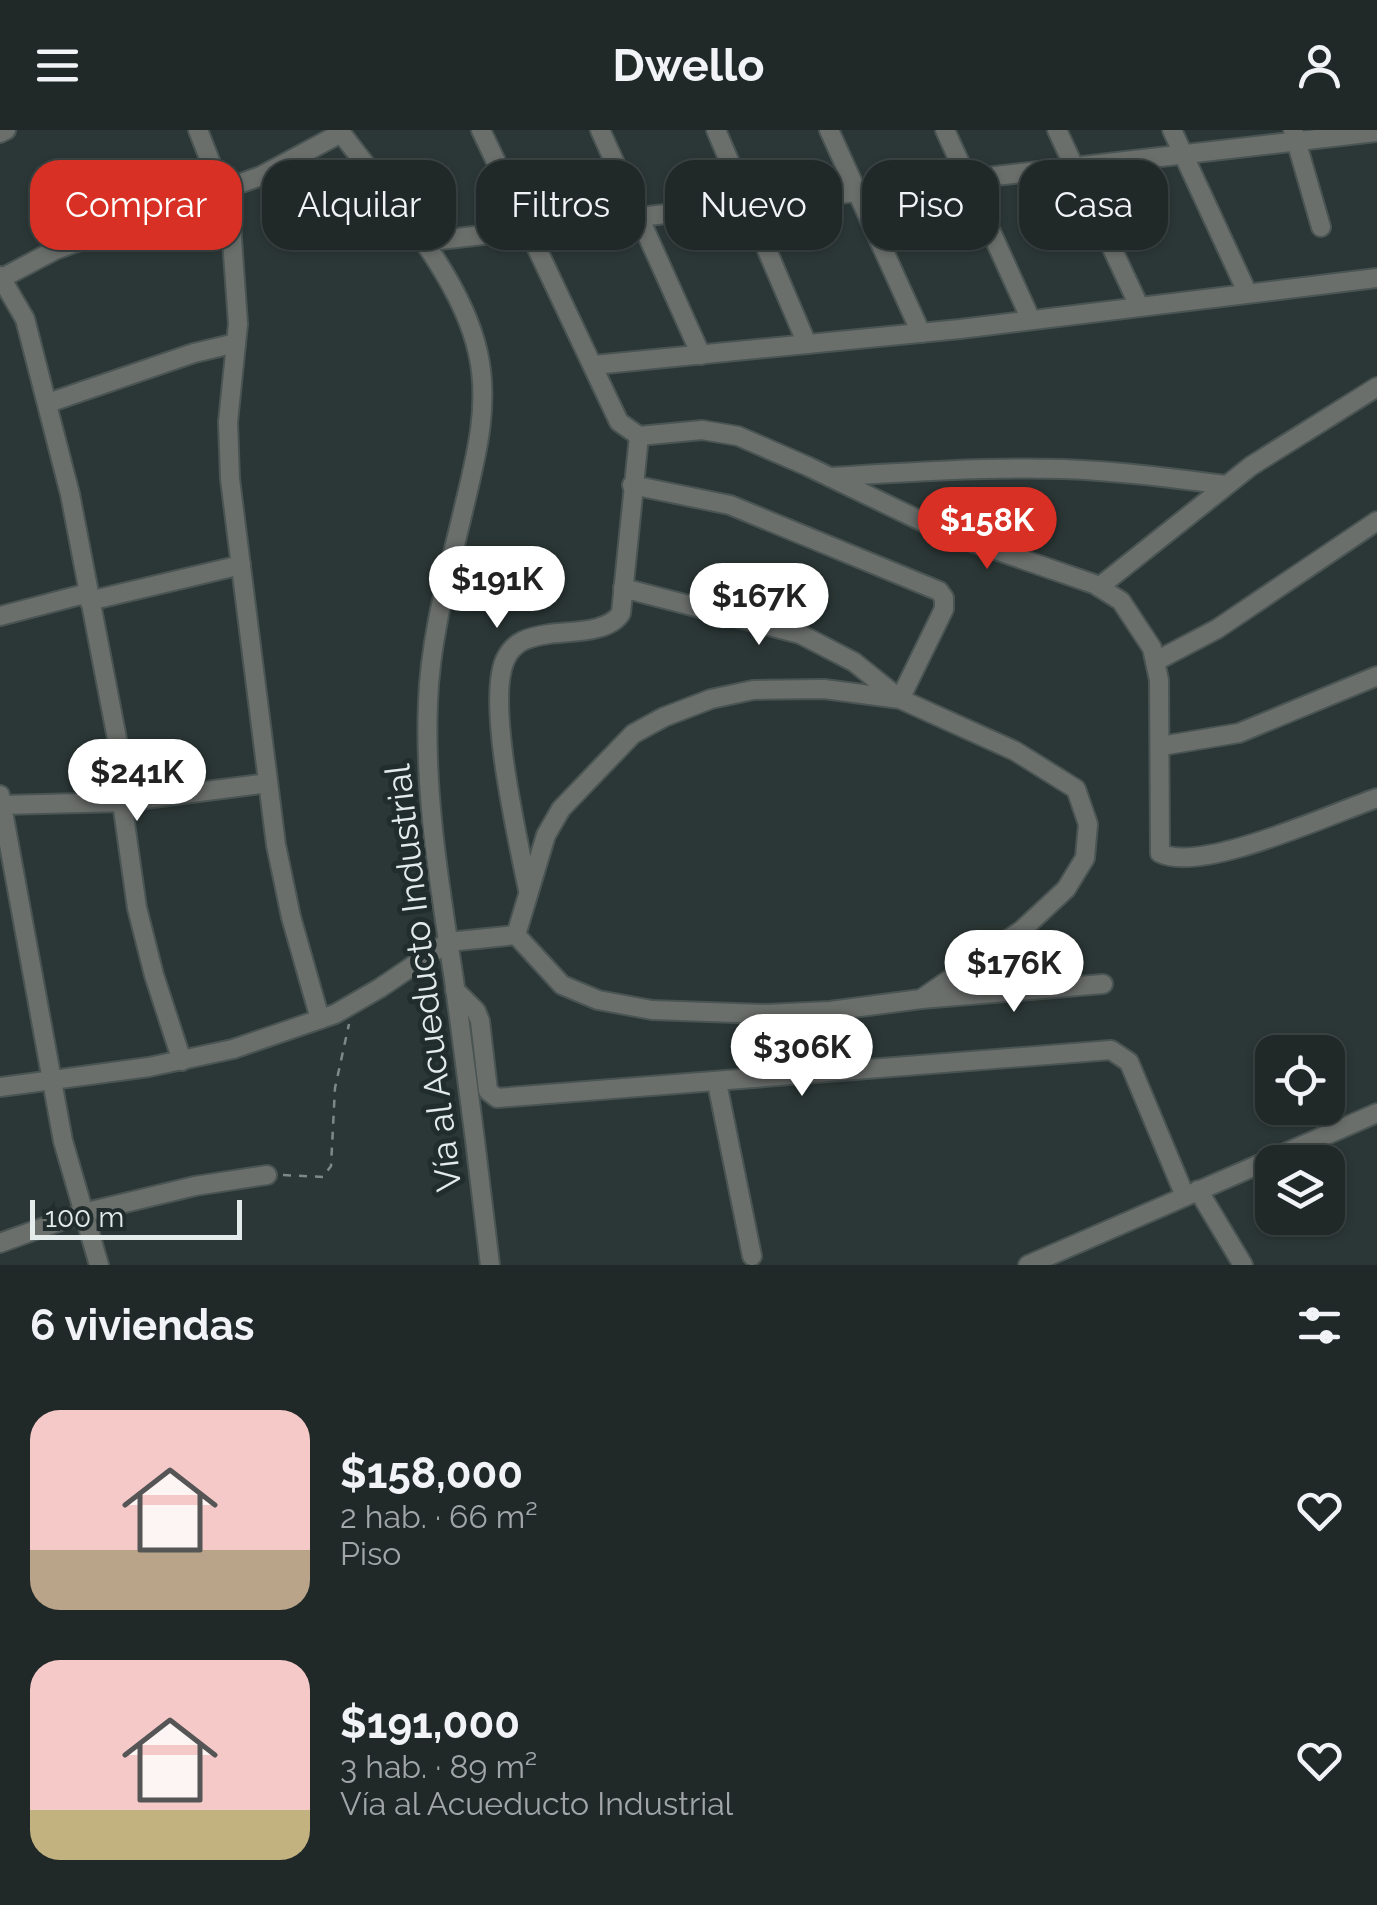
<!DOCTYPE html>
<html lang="es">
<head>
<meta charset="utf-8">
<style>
  :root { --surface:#202928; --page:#283130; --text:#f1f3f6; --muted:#a2a6a8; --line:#3d4545; --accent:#d93025 }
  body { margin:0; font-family:Raleway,sans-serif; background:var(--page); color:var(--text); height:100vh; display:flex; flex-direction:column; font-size:38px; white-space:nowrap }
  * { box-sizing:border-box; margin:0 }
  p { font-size:32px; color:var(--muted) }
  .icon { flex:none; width:55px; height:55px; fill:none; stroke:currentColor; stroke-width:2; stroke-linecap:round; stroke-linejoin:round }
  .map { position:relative; height:1135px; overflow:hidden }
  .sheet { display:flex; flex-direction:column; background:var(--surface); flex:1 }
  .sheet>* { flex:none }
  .hud { position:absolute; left:30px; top:30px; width:1318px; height:90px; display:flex; gap:20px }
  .fabs { position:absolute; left:1255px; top:905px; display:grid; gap:20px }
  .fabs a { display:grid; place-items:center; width:90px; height:90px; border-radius:20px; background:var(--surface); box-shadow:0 2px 8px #0004,0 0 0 2px var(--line); font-size:50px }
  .scale { position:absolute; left:30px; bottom:25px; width:212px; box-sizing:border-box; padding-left:10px; border:5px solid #e4eceb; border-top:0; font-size:28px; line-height:35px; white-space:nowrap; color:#e4eceb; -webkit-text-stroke:8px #212d2c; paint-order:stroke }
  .price { position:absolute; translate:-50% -85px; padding:0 22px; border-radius:35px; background:#fff; color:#222; font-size:32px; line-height:65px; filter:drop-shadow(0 2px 5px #0008) }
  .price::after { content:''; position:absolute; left:50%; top:60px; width:30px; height:22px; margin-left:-15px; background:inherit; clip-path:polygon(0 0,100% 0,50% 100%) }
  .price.active { background:var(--accent); color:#fff }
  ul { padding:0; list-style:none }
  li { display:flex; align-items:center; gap:30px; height:250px; padding:0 30px }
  li span { display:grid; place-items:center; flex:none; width:280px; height:200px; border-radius:30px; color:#555 }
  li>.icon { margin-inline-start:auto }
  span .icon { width:120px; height:120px; fill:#fffc; stroke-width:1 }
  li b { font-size:42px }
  h2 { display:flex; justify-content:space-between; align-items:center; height:120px; padding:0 30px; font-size:42px }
  .tag { padding:0 35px; border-radius:30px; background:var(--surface); box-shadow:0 2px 8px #0004,0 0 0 2px var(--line); font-size:35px; line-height:90px }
  .tag.active { background:var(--accent); color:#fff }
  header { display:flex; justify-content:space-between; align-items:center; height:130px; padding:0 30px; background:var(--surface); font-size:45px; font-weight:700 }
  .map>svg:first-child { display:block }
</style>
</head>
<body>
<header><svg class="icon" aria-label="menu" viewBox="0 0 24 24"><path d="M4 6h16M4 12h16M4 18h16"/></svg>Dwello<svg class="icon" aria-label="person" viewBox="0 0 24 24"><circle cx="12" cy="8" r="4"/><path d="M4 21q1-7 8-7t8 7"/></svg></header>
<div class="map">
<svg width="1377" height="1135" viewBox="0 0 1377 1135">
  <rect width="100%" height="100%" fill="#2b3736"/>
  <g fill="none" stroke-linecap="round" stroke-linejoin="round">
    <g stroke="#495453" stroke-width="22">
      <g id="street">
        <polyline points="198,0 228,77 231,94 238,194 228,292 230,349 276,715 291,787 320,889"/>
        <path d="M 339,0 C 387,65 461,144 478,223 C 491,280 473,338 460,394 C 446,452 430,512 428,572 C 424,665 440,758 454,850 C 467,945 479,1040 490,1135"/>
        <path d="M 481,0 L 619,292 L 639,306 L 702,300 L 738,306 L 807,336 L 946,403 L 1094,454 L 1121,471 L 1152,518 L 1159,550 L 1160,723 C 1201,744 1333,683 1377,668"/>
        <polyline points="600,0 701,225"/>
        <polyline points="716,0 807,214"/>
        <polyline points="829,0 921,203"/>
        <polyline points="945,0 1031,190"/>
        <polyline points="1057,0 1139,176"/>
        <polyline points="1172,0 1247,162"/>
        <polyline points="1293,0 1321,97"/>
        <polyline points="0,3 6,0"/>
        <polyline points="422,112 1377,2"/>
        <polyline points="0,146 25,189 70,364 118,614 122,672 137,778 154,845 182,931"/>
        <polyline points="2,148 55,120 261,46 341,3"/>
        <polyline points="594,235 960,199 1377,148"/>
        <polyline points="48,273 194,223 236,213"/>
        <path d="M 830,347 C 908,342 986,337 1063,339 C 1118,341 1172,348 1226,355"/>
        <polyline points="1099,457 1251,336 1377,257"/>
        <polyline points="623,458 800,504 854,532 900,569 944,479 944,468 939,461 730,375 632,355"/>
        <polyline points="89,471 241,435"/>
        <polyline points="0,486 88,463"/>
        <polyline points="1156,531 1217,499 1377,391"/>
        <polygon points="824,559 900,569 1015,621 1076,659 1088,694 1085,728 1066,759 1022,800 921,869 830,881 766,884 652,880 598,870 562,855 516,805 546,705 561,679 633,604 664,587 711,569 753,560"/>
        <polyline points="1161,616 1239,603 1377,546"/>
        <polyline points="0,665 63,1011 99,1135"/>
        <polyline points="2,675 122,672 268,653"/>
        <path d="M 528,760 C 518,710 486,573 505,530 C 514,510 530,507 549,504 C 571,501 609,503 621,483 L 639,306"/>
        <polyline points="455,860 476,881 480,891 488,961 497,968 1111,920 1129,932 1185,1066"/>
        <polyline points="921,869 1103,854"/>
        <polyline points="717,953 752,1126"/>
        <polyline points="0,957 149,937 233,919 335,884 380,858 448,812 516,805"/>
        <polyline points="1198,1060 1243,1135"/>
        <polyline points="0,1113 83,1083 195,1056 267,1045"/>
        <polyline points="1028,1135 1377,983"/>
      </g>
    </g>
    <polyline stroke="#7d8887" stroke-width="2.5" stroke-dasharray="8 8" stroke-linecap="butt" points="283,1045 323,1047 331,1036 335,958 349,894"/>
    <use href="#street" stroke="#6b6f6c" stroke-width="18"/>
  </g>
  <g text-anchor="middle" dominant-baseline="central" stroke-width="10" stroke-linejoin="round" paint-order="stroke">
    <g font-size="35" fill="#e4eceb" stroke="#212d2c">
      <text transform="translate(423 848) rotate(-97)">Vía al Acueducto Industrial</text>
    </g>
  </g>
</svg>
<div class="fabs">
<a><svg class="icon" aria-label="locate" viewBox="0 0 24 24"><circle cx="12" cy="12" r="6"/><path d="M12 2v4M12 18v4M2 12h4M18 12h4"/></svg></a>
<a><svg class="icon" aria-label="layers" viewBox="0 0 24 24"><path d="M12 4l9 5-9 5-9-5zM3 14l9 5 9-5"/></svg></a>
</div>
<div class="scale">100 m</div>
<b class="price active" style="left:987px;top:442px">$158K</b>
<b class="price" style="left:497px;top:501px">$191K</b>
<b class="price" style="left:759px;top:518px">$167K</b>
<b class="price" style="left:137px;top:694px">$241K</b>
<b class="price" style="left:1014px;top:885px">$176K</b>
<b class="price" style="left:802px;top:969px">$306K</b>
<div class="hud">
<a class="tag active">Comprar</a>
<a class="tag">Alquilar</a>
<a class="tag">Filtros</a>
<a class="tag">Nuevo</a>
<a class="tag">Piso</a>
<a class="tag">Casa</a>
</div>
</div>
<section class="sheet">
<h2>6 viviendas<svg class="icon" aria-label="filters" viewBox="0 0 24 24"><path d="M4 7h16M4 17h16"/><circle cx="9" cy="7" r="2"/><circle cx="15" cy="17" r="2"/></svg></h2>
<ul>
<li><span style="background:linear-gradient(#f6c9c9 70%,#b9a48a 0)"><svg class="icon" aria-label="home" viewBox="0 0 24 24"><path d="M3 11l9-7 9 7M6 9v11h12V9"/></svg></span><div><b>$158,000</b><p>2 hab. · 66 m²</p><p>Piso</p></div><svg class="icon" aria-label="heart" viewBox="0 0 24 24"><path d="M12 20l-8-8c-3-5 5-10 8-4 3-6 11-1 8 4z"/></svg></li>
<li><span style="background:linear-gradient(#f6c9c9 75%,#c2b280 0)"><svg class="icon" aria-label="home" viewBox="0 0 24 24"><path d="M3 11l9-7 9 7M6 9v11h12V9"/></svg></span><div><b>$191,000</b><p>3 hab. · 89 m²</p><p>Vía al Acueducto Industrial</p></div><svg class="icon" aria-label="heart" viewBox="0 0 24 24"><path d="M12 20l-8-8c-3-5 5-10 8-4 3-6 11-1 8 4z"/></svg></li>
</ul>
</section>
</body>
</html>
